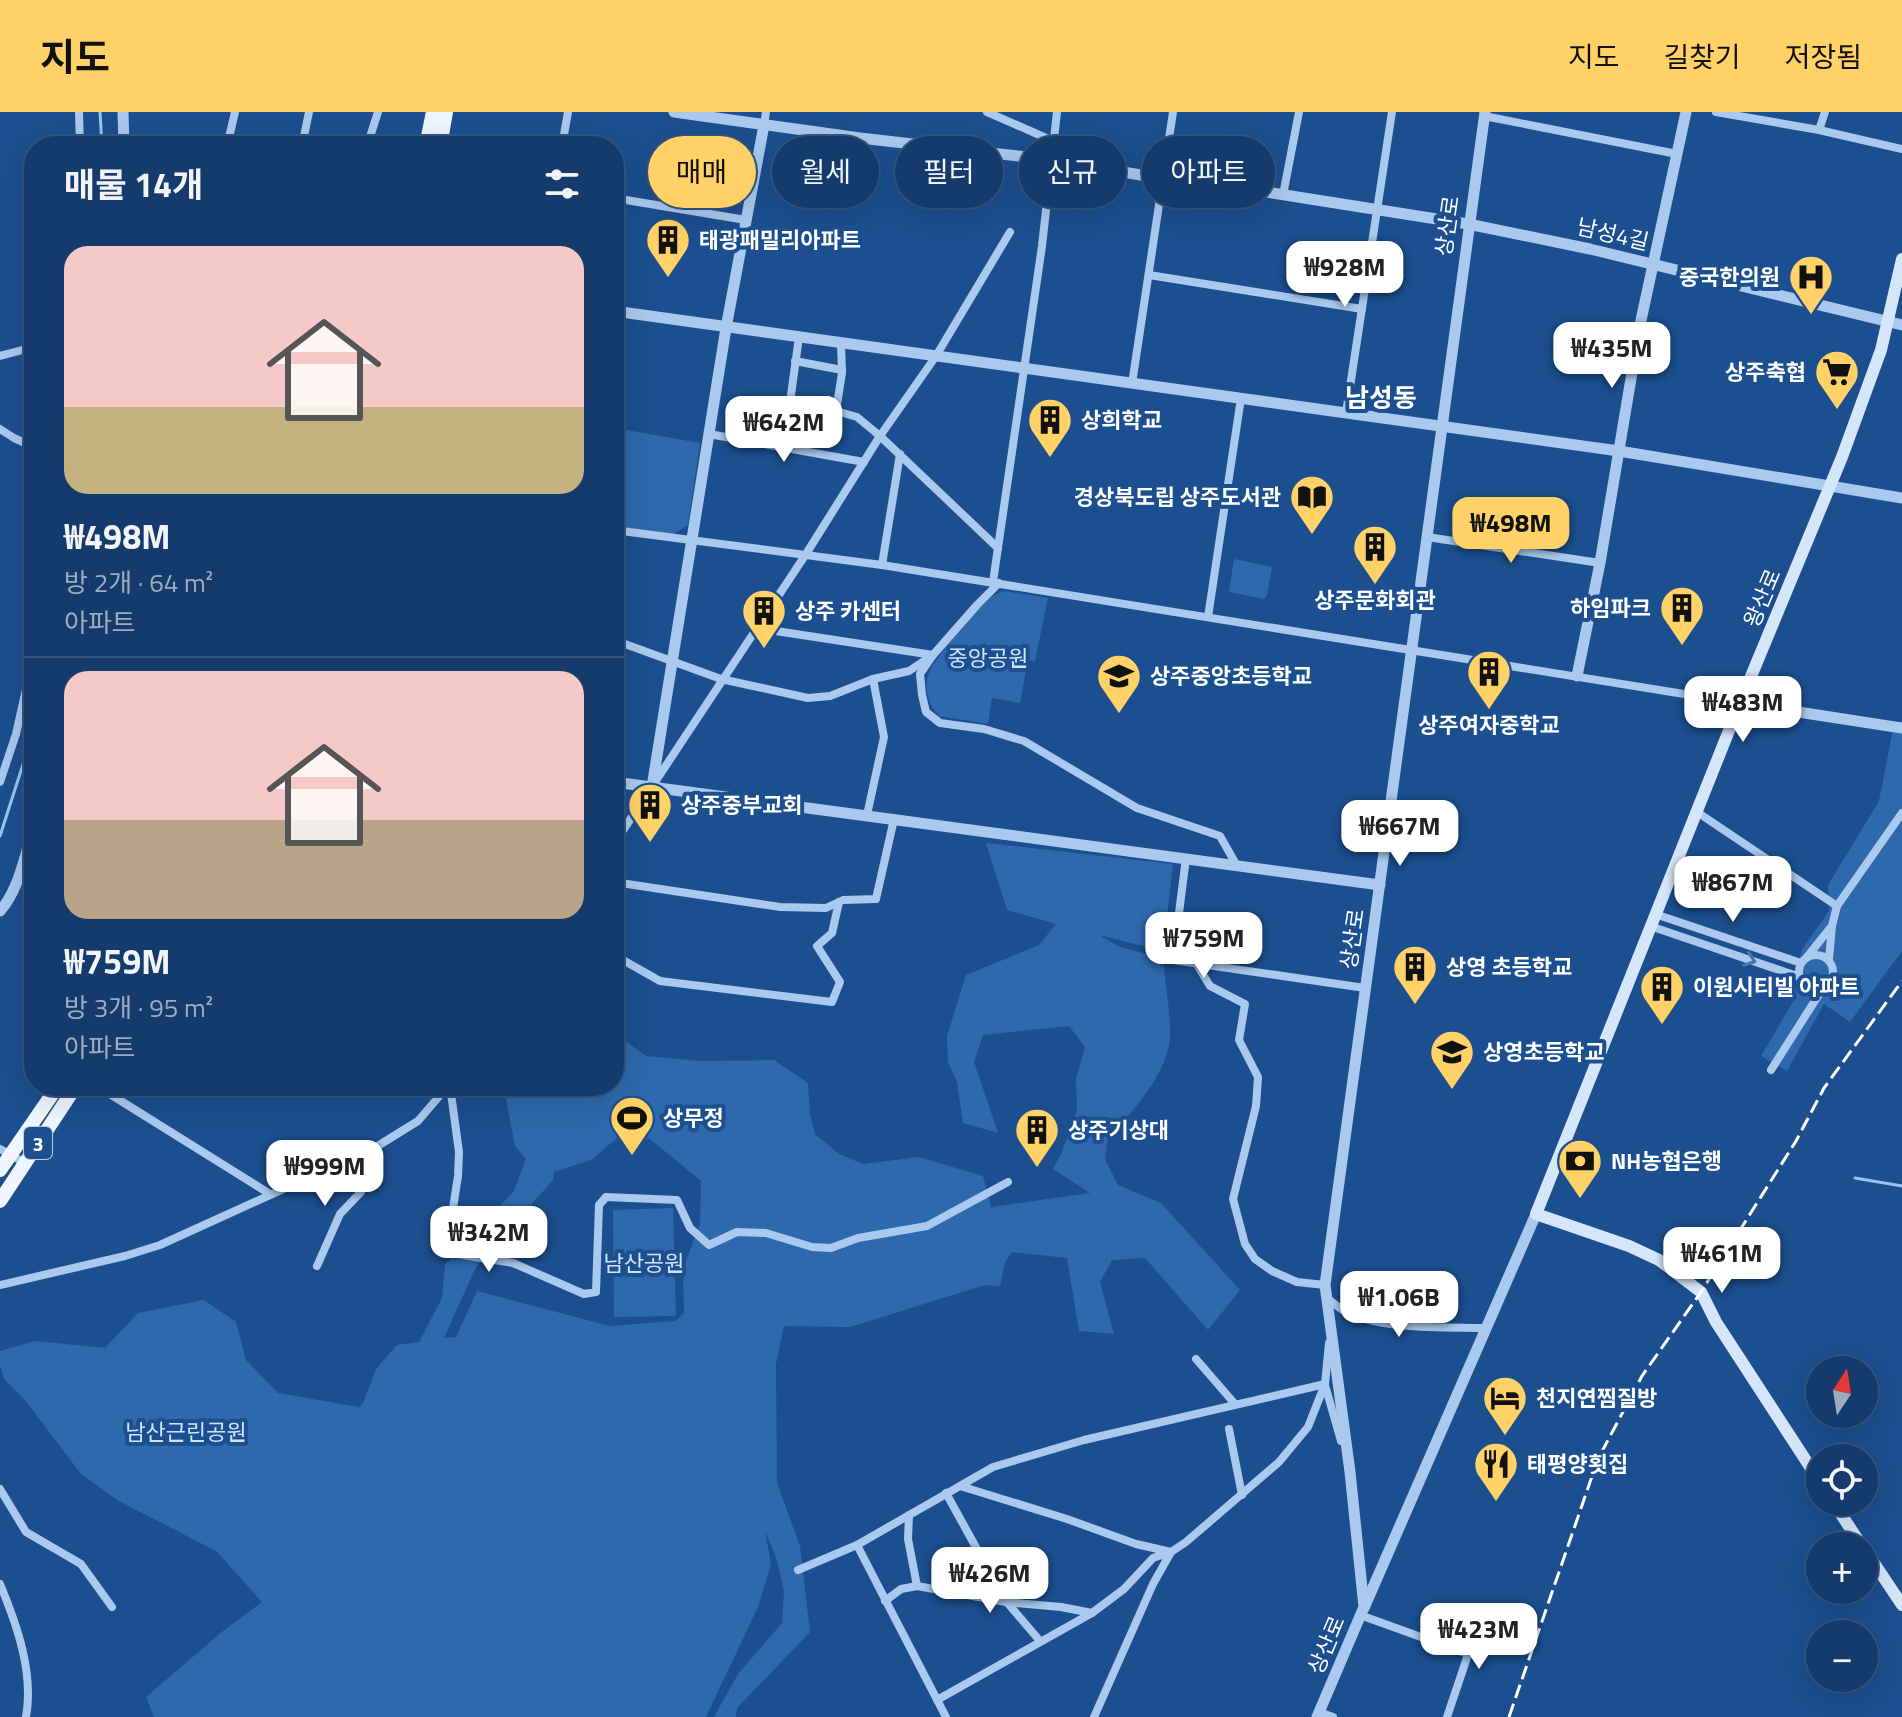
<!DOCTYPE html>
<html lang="ko">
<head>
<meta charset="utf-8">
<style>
  :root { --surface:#143b6b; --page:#214673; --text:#f1f3f6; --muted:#9dadc1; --line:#33557e; --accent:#ffd166 }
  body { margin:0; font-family:"Titillium Web","Noto Sans KR",sans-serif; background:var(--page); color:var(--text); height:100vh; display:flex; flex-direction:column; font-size:30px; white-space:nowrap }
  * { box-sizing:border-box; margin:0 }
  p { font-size:26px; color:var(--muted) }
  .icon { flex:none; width:44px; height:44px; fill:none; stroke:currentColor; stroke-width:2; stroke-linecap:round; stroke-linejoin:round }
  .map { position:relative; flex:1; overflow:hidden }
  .drawer { position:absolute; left:24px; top:24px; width:600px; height:960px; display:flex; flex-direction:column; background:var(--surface); border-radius:32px; box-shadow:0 8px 32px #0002,0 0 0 2px var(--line) }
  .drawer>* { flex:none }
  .guide { position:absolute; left:648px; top:24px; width:760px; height:72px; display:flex; gap:16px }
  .needle { width:52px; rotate:12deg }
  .controls { position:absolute; left:1806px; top:1244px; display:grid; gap:16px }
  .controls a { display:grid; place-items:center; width:72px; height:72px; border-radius:50%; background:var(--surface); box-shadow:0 8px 32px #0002,0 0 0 2px var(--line); font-size:40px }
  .price { position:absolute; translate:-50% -68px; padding:0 18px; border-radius:16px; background:#fff; color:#222; font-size:26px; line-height:52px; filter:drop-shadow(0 2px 4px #0008) }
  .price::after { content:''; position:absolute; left:50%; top:48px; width:24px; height:18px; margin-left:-12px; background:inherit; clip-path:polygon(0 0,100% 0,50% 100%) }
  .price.on { background:var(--accent); color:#111 }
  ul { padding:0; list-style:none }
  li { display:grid; align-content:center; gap:16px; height:424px; padding:0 40px }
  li+li { border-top:2px solid var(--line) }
  li span { display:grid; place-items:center; height:248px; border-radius:24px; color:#555 }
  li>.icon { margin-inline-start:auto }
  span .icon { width:144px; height:144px; fill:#fffc; stroke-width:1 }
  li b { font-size:34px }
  h2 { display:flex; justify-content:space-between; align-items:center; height:96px; padding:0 40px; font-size:34px }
  .pill { padding:0 28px; border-radius:36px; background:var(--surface); box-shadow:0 8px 32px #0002,0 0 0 2px var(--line); font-size:28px; line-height:72px }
  .pill.on { background:var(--accent); color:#111 }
  header { display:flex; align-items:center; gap:48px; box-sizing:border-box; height:112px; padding:0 40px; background:var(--accent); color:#111 }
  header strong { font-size:38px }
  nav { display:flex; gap:44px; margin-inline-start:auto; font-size:28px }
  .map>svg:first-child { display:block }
</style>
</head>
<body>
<header>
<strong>지도</strong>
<nav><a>지도</a><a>길찾기</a><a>저장됨</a></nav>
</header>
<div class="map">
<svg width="1902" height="1605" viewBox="0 0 1902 1605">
  <rect width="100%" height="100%" fill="#1b4f8f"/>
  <g fill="#2e69ad" fill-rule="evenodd">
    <polygon points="615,316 700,331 688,413 672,423 614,415"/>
    <polygon points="1234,447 1272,455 1267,483 1264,487 1229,480"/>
    <path d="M 1004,479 L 1048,486 L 1035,549 L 1028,548 L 1020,591 L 992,586 L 988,612 L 939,604 C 926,589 922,572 932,554 C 948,534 979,485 1004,479 Z"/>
    <polygon points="1902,608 1902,839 1850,910 1824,892 1787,959 1761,944 1794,888 1793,873 1802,837 1829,799 1828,773 1879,689 1893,617"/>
    <path d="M 986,731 L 1173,752 L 1163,839 L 1099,823 L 1120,835 L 1163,846 C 1165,872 1171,900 1170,926 C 1168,959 1132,1003 1108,1024 L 1105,1047 L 1118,1073 L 1161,1091 L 1240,1178 L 1208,1218 L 1145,1146 L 1112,1148 L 1100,1170 L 1114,1222 L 1079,1219 L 1067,1146 L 1012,1140 L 1005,1150 L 1000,1174 L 985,1173 L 850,1215 L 784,1214 L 776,1252 L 777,1371 L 800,1434 L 810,1520 L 737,1596 L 736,1605 L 714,1605 L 738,1562 L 782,1511 L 784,1479 L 777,1448 L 765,1419 L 771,1452 L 758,1495 L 706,1605 L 154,1605 L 146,1585 L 223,1519 L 262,1490 L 216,1439 L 117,1388 L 81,1362 L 25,1288 L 4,1267 L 0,1253 L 0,1239 L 35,1229 L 105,1236 L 138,1201 L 204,1188 L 236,1210 L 246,1248 L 278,1281 L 359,1295 L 363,1291 L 376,1257 L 397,1233 L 419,1230 L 442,1186 L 445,1153 L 514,1079 L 526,1047 L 515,1034 L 505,983 L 509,974 L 614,974 L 614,921 L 646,944 L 699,949 L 774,948 L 808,971 L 810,1003 L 815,1022 L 839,1042 L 863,1052 L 919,1045 L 983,1064 L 991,1095 L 1090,1081 L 1053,1057 L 1062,1040 L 1077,998 L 1076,967 L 1085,935 L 1069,914 L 983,923 L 974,950 L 998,1021 L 963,1011 L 957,970 L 948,950 L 947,924 L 966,863 L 1039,833 L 1056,812 L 1007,798 ZM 617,1026 L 650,1027 L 701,1069 L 700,1112 L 683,1157 L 684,1201 L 675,1209 L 610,1214 L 477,1179 L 456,1225 L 444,1226 L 476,1155 L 553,1068 L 554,1060 L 591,1048 Z"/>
    <polygon points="673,1096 676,1204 614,1205 613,1098"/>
  </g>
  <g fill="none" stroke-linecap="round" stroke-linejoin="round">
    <g stroke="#9cc4f0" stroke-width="3">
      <polyline points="100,0 102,34"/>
      <polyline points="0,724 34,618"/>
      <polyline points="1855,1066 1902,1074"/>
    </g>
    <g stroke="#a9c9ee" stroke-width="8">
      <polyline points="79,0 80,34"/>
      <polyline points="987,0 1053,29"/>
      <polyline points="1716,0 1819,18 1902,37"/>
      <polyline points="1484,4 1677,42"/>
      <polyline points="764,13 766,0"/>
      <polyline points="1819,18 1825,0"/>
      <polyline points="227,34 235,0"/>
      <polyline points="302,34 309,0"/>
      <polyline points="367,34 378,0"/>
      <polyline points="562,34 568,0"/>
      <polyline points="1283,83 1299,0"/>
      <polyline points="614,86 746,108"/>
      <polyline points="1149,163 1362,197"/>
      <polyline points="841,232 842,261 836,299 857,305 880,324 998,436"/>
      <polyline points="0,244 34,235"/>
      <polyline points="795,249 842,258"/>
      <polyline points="1132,272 1173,0"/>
      <polyline points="790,290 799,225"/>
      <polyline points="1346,301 1392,0"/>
      <polyline points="0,317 14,326 34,335"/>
      <polyline points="709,322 864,350"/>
      <polyline points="614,418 882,453 1740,591"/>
      <polyline points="1427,425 1600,451"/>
      <polyline points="882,453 900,342"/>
      <polyline points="993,470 1042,134 1057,0"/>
      <polyline points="1208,505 1241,286"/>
      <polyline points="756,516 933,543 920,562 922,583 926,600 940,611 984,617 1024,629 1137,696 1220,724 1237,754"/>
      <polyline points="614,528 721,567 808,586 830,584 873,567 909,559 933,543 977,493 999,471"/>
      <polyline points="0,670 16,622 34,542"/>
      <polyline points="1697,700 1837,794 1902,701"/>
      <polyline points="867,703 884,625 873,567"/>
      <polyline points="614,732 806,442 880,324 936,244 1010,120"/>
      <polyline points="1186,746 1173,848 1365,876"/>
      <polyline points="614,770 780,795 826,796 843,788 876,787 894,707"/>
      <polyline points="1655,802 1801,851"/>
      <polyline points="1650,814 1800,865"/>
      <circle cx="1816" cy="860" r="17"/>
      <polyline points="614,843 660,869 832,890 840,870 817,834 832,821 839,790"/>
      <polyline points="1807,845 1831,815"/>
      <polyline points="1829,847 1832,814 1837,794"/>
      <polyline points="1196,851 1210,874 1245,892 1239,928 1258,965 1256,994 1233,1087 1245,1132 1255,1147 1272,1159 1297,1170 1325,1173"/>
      <polyline points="1771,958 1823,876"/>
      <polyline points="97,974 270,1082"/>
      <polyline points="450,974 459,1040 458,1064 449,1122 462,1143 513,1151 584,1182 596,1180 599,1093 606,1085 677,1088 690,1116 709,1133 737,1120 766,1121 812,1135 831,1136 858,1126 927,1114 1008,1070"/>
      <polyline points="0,1037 25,1051"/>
      <polyline points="317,1154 340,1102 361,1080 366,1053 359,1042"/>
      <polyline points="0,1173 125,1144 160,1133 376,1035 418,1009 448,974"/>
      <path d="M 1328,1187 C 1334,1191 1341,1198 1348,1201 C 1387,1218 1444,1215 1485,1216"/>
      <polyline points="1196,1247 1235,1292"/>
      <polyline points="1325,1273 1341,1329"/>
      <polyline points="1229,1317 1242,1383"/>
      <polyline points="960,1374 1067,1407 1136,1432 1171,1440 1153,1472 1094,1605"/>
      <polyline points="0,1377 26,1420 81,1452 112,1495"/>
      <polyline points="946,1381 1005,1488 1040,1529"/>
      <polyline points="909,1403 908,1427 917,1474"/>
      <polyline points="857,1433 946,1605"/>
      <polyline points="798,1458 857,1433 993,1355 1084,1328 1325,1272 1329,1231"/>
      <path d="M 0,1472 C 17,1513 34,1561 26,1605"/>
      <polyline points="885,1489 901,1477 917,1474 1006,1490 1061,1495 1092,1501"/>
      <polyline points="1360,1503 1468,1542"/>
      <polyline points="937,1588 1092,1501 1124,1477 1153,1446 1171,1440 1186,1430 1279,1350 1308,1315 1325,1272"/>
      <polyline points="1319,1600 1333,1605"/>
      <polyline points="1447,1605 1481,1504"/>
    </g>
    <g stroke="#a9c9ee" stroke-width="11">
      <polyline points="123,0 124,34"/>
      <polyline points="674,0 860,26 1053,48 1164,67 1260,79 1468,112 1590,137 1902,213"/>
      <polyline points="614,199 1619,339 1902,386"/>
      <polyline points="1577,564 1600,451 1640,213 1686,0"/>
      <polyline points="1740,591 1902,616"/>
      <polyline points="614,670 1380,773"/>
      <polyline points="652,675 726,216 764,13"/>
      <path d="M 0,799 C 19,778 26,740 34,714"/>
      <polyline points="1364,1496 1536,1102"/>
      <polyline points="1317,1605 1364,1495 1350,1360 1325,1173 1485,0"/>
    </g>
    <g stroke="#d6e6fa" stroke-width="12">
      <polyline points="1820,1370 1716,1210 1701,1180 1659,1148 1629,1134 1536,1102 1740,591 1842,345 1881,238 1902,147"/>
      <polyline points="1833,1390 1862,1434"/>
      <polyline points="1864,1436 1902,1493"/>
    </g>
    <g stroke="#f0f6ff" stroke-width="14">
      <polyline points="426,34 433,0"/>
      <polyline points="440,34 446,0"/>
      <polyline points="0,1058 58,974"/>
      <polyline points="0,1089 76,974"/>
    </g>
    <polyline stroke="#fff" stroke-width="3" stroke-dasharray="14 6" stroke-linecap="butt" points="1509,1605 1598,1347 1642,1264 1701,1180 1796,1029 1824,976 1902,869"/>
  </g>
  <defs><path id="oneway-chevron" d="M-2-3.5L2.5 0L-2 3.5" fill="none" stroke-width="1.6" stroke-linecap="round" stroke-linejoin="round" transform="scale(2)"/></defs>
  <use stroke="#4674ac" href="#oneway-chevron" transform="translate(1750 848) rotate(19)"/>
  <defs>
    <g id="building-pin" transform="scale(2.3)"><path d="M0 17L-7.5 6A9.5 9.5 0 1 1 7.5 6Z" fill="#ffd166" stroke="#1b4f8f"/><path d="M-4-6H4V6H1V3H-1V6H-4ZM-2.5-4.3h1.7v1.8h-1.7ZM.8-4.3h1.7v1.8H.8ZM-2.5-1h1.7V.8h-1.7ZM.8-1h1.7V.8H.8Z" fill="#111"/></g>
    <g id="hospital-pin" transform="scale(2.3)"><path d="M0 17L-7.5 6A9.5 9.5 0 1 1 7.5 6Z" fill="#ffd166" stroke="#1b4f8f"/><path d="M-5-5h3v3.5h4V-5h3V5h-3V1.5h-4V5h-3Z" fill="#111"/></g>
    <g id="supermarket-pin" transform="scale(2.3)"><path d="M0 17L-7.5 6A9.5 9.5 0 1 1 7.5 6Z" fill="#ffd166" stroke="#1b4f8f"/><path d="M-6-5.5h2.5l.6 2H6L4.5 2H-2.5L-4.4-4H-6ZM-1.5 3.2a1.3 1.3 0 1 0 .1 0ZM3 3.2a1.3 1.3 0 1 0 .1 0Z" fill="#111"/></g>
    <g id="library-pin" transform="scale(2.3)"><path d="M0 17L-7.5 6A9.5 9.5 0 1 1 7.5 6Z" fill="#ffd166" stroke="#1b4f8f"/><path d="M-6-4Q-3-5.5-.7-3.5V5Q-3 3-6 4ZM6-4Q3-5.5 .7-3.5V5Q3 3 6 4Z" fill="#111"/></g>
    <g id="school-pin" transform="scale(2.3)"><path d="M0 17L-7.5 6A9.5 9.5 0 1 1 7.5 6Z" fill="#ffd166" stroke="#1b4f8f"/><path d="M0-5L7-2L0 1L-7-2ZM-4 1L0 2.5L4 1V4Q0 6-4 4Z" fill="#111"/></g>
    <g id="stadium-pin" transform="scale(2.3)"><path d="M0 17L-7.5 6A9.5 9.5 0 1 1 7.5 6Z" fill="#ffd166" stroke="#1b4f8f"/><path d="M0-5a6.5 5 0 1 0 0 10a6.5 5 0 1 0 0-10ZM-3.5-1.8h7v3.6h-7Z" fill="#111"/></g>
    <g id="bank-pin" transform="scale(2.3)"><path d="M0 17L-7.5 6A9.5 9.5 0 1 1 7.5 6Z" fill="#ffd166" stroke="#1b4f8f"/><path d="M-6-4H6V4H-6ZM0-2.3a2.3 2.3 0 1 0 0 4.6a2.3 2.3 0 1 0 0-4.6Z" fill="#111"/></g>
    <g id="hotel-pin" transform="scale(2.3)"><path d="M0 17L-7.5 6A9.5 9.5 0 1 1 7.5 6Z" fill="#ffd166" stroke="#1b4f8f"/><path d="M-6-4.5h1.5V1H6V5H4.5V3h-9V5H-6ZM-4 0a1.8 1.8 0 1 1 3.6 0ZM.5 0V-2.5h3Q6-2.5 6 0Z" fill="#111"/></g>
    <g id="restaurant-pin" transform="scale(2.3)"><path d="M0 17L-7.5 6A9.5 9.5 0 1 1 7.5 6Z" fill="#ffd166" stroke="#1b4f8f"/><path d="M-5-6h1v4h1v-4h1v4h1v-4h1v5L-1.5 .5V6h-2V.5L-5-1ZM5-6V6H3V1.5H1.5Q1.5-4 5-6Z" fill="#111"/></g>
  </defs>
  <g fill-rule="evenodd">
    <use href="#building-pin" x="668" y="128"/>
    <use href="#hospital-pin" x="1811" y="165"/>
    <use href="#supermarket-pin" x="1837" y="260"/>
    <use href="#building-pin" x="1050" y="308"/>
    <use href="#library-pin" x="1312" y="385"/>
    <use href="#building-pin" x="1375" y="435"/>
    <use href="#building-pin" x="1682" y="496"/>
    <use href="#building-pin" x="764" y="499"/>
    <use href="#building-pin" x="1489" y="560"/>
    <use href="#school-pin" x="1119" y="564"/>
    <use href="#building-pin" x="650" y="693"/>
    <use href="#building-pin" x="1415" y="855"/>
    <use href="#building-pin" x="1662" y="875"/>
    <use href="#school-pin" x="1452" y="940"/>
    <use href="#stadium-pin" x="632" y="1006"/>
    <use href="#building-pin" x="1037" y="1018"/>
    <use href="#bank-pin" x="1580" y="1049"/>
    <use href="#hotel-pin" x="1505" y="1286"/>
    <use href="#restaurant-pin" x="1496" y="1352"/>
  </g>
  <g text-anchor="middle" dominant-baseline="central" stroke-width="8" stroke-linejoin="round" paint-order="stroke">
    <rect fill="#1b4f8f" stroke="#bbcadd" stroke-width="2" x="24" y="1015" width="28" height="32" rx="6"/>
    <g font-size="20" font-weight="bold" fill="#fff">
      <text x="38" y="1031">3</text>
    </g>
    <g font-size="22" fill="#fff" stroke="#1b4f8f">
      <text transform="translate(1447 114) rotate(-82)">상산로</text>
      <text transform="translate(1613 122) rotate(13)">남성4길</text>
      <text transform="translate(1762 486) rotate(-67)">왕산로</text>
      <text transform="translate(1352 827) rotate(-82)">상산로</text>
      <text transform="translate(1326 1533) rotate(-67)">상산로</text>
    </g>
    <g font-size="22" font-weight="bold" fill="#fff" stroke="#1b4f8f" text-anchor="start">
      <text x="699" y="128">태광패밀리아파트</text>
      <text x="1780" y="165" text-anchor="end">중국한의원</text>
      <text x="1806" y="260" text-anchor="end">상주축협</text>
      <text x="1081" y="308">상희학교</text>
      <text x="1281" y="385" text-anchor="end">경상북도립 상주도서관</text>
      <text x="1375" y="488" text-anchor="middle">상주문화회관</text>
      <text x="1651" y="496" text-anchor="end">하임파크</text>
      <text x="795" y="499">상주 카센터</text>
      <text x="1150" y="564">상주중앙초등학교</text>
      <text x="1489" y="613" text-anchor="middle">상주여자중학교</text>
      <text x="681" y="693">상주중부교회</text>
      <text x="1446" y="855">상영 초등학교</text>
      <text x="1693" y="875">이원시티빌 아파트</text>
      <text x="1483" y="940">상영초등학교</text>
      <text x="663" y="1006">상무정</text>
      <text x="1068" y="1018">상주기상대</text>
      <text x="1611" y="1049">NH농협은행</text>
      <text x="1536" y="1286">천지연찜질방</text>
      <text x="1527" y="1352">태평양횟집</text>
    </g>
    <g font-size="22" fill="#cfe3fa" stroke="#1b4f8f">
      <text x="988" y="546">중앙공원</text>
      <text x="644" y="1151">남산공원</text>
      <text x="186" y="1320">남산근린공원</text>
    </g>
    <g font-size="26" font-weight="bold" fill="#fff" stroke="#1b4f8f">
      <text x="1381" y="285">남성동</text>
    </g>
  </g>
</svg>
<div class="controls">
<a><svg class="needle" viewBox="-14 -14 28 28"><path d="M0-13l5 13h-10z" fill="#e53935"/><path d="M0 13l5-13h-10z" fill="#9dadc1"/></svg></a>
<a><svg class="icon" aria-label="locate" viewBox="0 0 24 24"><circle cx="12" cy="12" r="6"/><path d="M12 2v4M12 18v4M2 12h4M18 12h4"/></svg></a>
<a>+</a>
<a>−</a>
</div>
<b class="price" style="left:1345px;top:197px">₩928M</b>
<b class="price" style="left:1612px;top:278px">₩435M</b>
<b class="price" style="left:784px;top:352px">₩642M</b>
<b class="price on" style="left:1511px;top:453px">₩498M</b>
<b class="price" style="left:1743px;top:632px">₩483M</b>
<b class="price" style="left:1400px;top:756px">₩667M</b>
<b class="price" style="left:1733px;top:812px">₩867M</b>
<b class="price" style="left:1204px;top:868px">₩759M</b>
<b class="price" style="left:325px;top:1096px">₩999M</b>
<b class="price" style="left:489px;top:1162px">₩342M</b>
<b class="price" style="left:1722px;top:1183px">₩461M</b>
<b class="price" style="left:1399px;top:1227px">₩1.06B</b>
<b class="price" style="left:990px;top:1503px">₩426M</b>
<b class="price" style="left:1479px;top:1559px">₩423M</b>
<div class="guide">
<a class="pill on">매매</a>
<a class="pill">월세</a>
<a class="pill">필터</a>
<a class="pill">신규</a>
<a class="pill">아파트</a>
</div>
<section class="drawer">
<h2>매물 14개<svg class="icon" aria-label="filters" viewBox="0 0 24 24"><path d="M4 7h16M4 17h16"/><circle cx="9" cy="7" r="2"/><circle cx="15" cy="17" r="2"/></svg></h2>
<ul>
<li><span style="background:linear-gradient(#f6c9c9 65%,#c2b280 0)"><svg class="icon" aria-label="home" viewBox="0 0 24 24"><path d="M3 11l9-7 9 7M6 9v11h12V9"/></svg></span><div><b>₩498M</b><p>방 2개 · 64 m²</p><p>아파트</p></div></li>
<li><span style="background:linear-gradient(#f6c9c9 60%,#b9a48a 0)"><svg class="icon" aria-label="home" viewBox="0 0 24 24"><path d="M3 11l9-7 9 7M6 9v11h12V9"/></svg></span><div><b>₩759M</b><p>방 3개 · 95 m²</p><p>아파트</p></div></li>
</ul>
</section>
</div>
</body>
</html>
